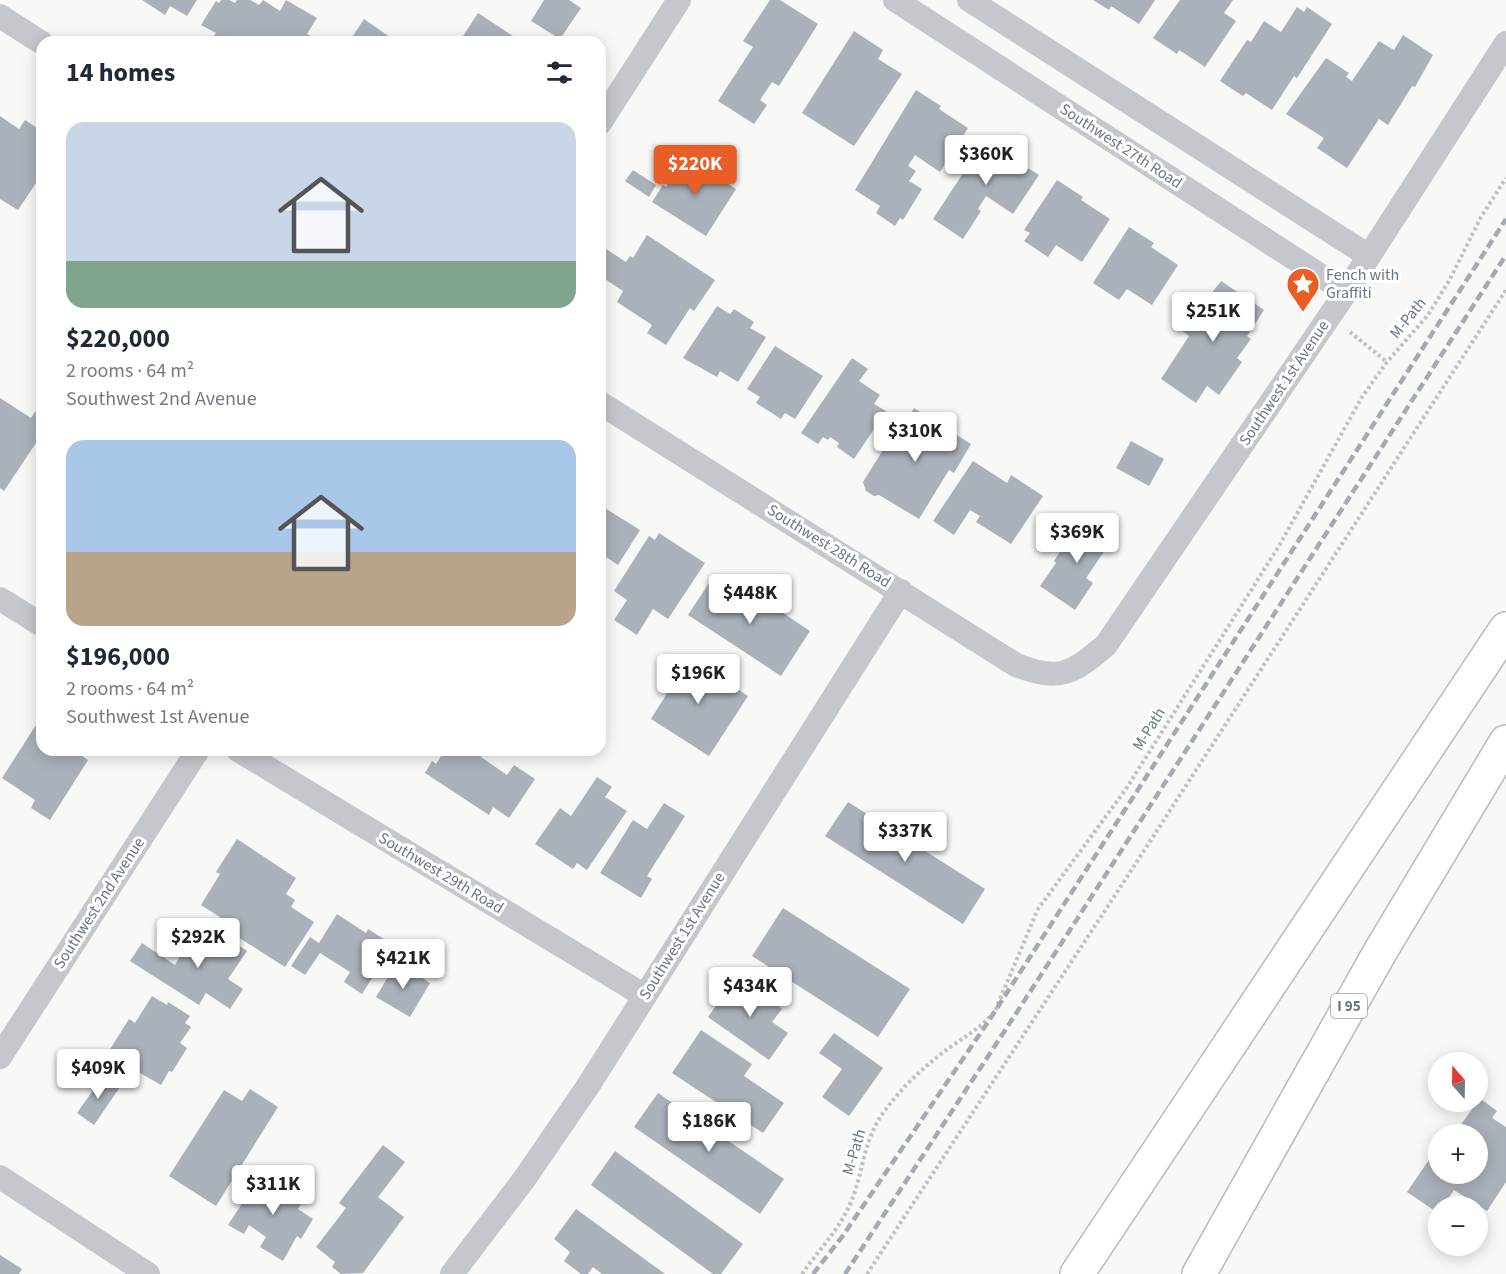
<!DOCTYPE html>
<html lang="en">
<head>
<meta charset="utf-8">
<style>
  :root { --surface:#fff; --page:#f6f6f7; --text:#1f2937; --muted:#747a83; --accent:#e85e26 }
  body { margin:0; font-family:"Source Sans 3",sans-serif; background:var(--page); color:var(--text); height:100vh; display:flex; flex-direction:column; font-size:22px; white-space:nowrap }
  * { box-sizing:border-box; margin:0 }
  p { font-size:20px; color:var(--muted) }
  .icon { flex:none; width:33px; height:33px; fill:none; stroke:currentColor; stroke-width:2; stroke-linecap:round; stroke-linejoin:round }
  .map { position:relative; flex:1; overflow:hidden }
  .details { position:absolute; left:36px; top:36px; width:570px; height:720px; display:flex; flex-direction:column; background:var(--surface); border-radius:18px; box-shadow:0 3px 15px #0003 }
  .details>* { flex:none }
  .needle { width:39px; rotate:340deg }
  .controls { position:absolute; left:1428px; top:1052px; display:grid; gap:12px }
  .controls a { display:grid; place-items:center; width:60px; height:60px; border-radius:50%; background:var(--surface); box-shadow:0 3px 15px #0003; font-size:30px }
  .price { position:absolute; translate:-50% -51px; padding:0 14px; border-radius:6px; background:#fff; color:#222; font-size:20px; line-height:39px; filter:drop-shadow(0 2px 3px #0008) }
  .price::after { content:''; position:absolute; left:50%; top:36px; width:18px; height:14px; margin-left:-9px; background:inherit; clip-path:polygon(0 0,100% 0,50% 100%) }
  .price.selected { background:var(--accent); color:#fff }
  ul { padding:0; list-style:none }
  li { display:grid; align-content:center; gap:12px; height:318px; padding:0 30px }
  li span { display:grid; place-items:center; height:186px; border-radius:18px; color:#555 }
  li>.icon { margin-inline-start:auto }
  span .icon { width:108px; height:108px; fill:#fffc; stroke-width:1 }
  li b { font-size:26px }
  h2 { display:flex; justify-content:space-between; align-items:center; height:72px; padding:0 30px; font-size:26px }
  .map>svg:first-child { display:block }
</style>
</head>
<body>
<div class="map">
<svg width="1506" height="1274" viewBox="0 0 1506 1274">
  <rect width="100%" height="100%" fill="#f8f9f6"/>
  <g fill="#aab1b9">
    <polygon points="142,0 197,0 187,16 170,6 165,15"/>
    <polygon points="221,0 229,0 235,3 237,0 250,0 259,5 263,0 280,11 286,0 317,18 307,34 315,38 313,42 222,42 213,37 216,33 201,25 216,1 219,3"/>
    <polygon points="544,0 569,0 581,8 560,39 531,21"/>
    <polygon points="770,0 780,0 818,24 779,86 772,82 760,100 767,105 754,124 718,101 753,47 743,41"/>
    <polygon points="1093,0 1155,0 1139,24 1111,6 1109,10"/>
    <polygon points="1180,0 1233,0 1224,13 1236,21 1205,67 1179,50 1177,54 1153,38"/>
    <polygon points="1297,7 1304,12 1307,7 1332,24 1297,78 1294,76 1272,110 1246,93 1243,96 1220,81 1247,40 1251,42 1264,21 1281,32"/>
    <polygon points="478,13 522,42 459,42"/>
    <polygon points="364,19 397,42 349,42"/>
    <polygon points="854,31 883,50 878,59 902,74 854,146 802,113"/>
    <polygon points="1403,35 1433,55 1415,87 1412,86 1388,125 1379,119 1347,168 1317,148 1324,138 1286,114 1326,58 1349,73 1346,77 1352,81 1379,41 1394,50"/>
    <polygon points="916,90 941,106 939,109 968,128 940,172 915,155 908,166 916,171 909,181 922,189 903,220 900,218 895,226 876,213 880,206 855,190"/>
    <polygon points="0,116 19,129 25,120 42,131 42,174 18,210 0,199"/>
    <polygon points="988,135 1027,160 1023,165 1039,175 1013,214 986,196 978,209 981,211 963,239 933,219"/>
    <polygon points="686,157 736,189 706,236 652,202 663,185 666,187"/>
    <polygon points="633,170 656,185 649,197 625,181"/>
    <polygon points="1057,180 1083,197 1081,200 1110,219 1082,262 1056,245 1048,257 1024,241 1030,233 1024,230"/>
    <polygon points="1129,227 1154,243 1151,247 1178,265 1152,305 1127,289 1119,300 1093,283"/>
    <polygon points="647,235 715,280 694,311 690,308 666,345 647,333 652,325 617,302 623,291 600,276 600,245 626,262 630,256 633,258"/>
    <polygon points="1221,281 1264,310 1247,336 1251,339 1237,358 1242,362 1219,395 1207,386 1196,403 1161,379 1189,336 1182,331"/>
    <polygon points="717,306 730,314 734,309 754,322 750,328 766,337 738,382 720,371 717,377 683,358"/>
    <polygon points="775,346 823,376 795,419 785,413 781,419 756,403 760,397 747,389"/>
    <polygon points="852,358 868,369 859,381 880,395 874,404 886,411 854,459 837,447 839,443 830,437 828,440 823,437 818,444 801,433"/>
    <polygon points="0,398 31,418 37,409 42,413 42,434 4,491 0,488"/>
    <polygon points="914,408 971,444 954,473 949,470 919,519 879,495 874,496 866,491 863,482 906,413 910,415"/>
    <polygon points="1131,441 1164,459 1149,486 1116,468"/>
    <polygon points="973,461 1007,483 1011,475 1043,496 1011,544 976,522 980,516 970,510 954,535 933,521"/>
    <polygon points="600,505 640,530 618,565 600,553"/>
    <polygon points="1086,518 1114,537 1086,578 1093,583 1075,610 1040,586 1056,563 1054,561 1063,547 1065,549"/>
    <polygon points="659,533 705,563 668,619 653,609 637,635 614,620 627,600 614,591 649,536 655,540"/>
    <polygon points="713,577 742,596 747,589 810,631 781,676 688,615"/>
    <polygon points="682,654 748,696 709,756 651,719 671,687 664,682"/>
    <polygon points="36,725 42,729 42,750 73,750 88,760 50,820 31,808 35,800 2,778"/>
    <polygon points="445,750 486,750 481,757 507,775 514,765 535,779 509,818 493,807 489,815 425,773 432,761 436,764"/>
    <polygon points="597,777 612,787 605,797 627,811 587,870 577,863 573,869 535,844 560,808 571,816"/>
    <polygon points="848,802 985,889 963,924 825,836"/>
    <polygon points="664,803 685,816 647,876 652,879 641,898 600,873 633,820 647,829"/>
    <polygon points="237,839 296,878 286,894 295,900 291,907 314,922 285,967 233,934 237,928 201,905 220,874 216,872"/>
    <polygon points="783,908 910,989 878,1037 752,956"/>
    <polygon points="337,914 366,933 368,929 393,945 362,994 344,982 350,972 320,953 305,975 291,966 310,937 319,943"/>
    <polygon points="207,931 219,940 223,935 247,951 228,979 243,989 230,1009 206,993 199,1005 130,961 142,943 175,965 193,934 201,940"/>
    <polygon points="397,962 430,983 410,1017 376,997"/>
    <polygon points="737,976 782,1009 772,1022 788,1033 769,1060 708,1017"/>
    <polygon points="152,996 167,1005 168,1002 190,1016 185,1023 191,1027 180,1043 187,1048 172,1072 169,1071 161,1085 107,1054 129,1019 135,1023"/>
    <polygon points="701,1030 752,1064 744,1076 784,1103 763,1133 672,1073"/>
    <polygon points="834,1033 883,1068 849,1116 822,1097 842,1069 819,1053"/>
    <polygon points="103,1076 120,1087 94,1125 77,1113"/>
    <polygon points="250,1089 278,1107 216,1206 169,1176 224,1090 242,1101"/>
    <polygon points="658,1093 784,1179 760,1214 634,1127"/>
    <polygon points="1478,1097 1497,1111 1492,1118 1506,1127 1506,1182 1487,1211 1454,1190 1443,1206 1438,1206 1438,1213 1407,1192 1435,1151 1438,1153 1438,1173 1478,1173 1478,1134 1454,1134 1478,1101"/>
    <polygon points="383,1145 405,1162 378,1197 404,1217 363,1273 341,1274 332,1267 335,1262 316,1247 346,1208 339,1203"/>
    <polygon points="615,1151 743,1244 721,1274 713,1274 591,1185"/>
    <polygon points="275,1175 283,1180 284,1186 304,1199 298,1209 313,1219 301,1239 297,1236 283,1261 260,1247 266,1237 249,1225 244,1234 228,1225 256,1182 263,1186 268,1176"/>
    <polygon points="576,1209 665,1274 602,1274 593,1267 588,1274 581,1274 564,1261 570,1252 554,1239"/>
    <polygon points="0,1255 22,1269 19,1274 0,1274"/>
  </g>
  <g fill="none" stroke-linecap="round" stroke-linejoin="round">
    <g stroke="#b7babe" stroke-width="36">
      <g id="highway">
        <polyline points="1077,1274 1506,629"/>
        <polyline points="1199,1274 1380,952 1506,742"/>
      </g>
    </g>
    <g stroke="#bec0c3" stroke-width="4" stroke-dasharray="3 3" stroke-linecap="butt">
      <polyline points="1350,332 1387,362"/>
      <path d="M 802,1274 C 818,1251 840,1229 851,1202 C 863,1173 863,1143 881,1116 C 899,1090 923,1067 949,1048 C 966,1036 982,1027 995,1011 L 1038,909 L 1126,789 L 1279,546 L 1362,397 L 1387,362 L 1428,315 L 1449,281 L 1481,217 L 1506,178"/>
      <polyline points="867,1274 1127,877 1506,290"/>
    </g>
    <g stroke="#c4c8cc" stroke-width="24">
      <polyline points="895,0 1346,292"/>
      <polyline points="969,0 1369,256"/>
      <polyline points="0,16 42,43"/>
      <polyline points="600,123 679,0"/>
      <path d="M 600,403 L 1016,665 C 1059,682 1072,674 1106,645 L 1346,292 L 1506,43"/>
      <polyline points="0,599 42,625"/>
      <polyline points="238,750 645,996"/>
      <polyline points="0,1057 198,750"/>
      <polyline points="0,1177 148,1274"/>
      <polyline points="452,1274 525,1178 588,1086 901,591"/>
    </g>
    <use href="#highway" stroke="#fff" stroke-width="33"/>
    <g stroke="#a4aab1" stroke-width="4.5" stroke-dasharray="9 4.5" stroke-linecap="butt">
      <polyline points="813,1274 842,1237 990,1019 1506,219"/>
      <polyline points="845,1274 1006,1029 1506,255"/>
    </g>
  </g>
  <defs>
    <g id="sight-pin" transform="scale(1.725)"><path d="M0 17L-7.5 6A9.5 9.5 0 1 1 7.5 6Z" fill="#e85e26" stroke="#fff"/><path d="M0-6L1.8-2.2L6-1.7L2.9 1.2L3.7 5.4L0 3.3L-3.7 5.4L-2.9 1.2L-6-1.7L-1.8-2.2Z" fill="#fff"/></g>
  </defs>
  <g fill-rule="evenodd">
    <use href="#sight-pin" x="1303" y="284"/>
  </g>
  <g text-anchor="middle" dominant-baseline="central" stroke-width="6" stroke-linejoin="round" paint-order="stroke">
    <rect fill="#fff" stroke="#95a0ac" stroke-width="1.5" x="1331" y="994" width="36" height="24" rx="4.5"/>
    <g font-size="15" font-weight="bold" fill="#677788">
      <text x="1349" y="1006">I 95</text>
    </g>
    <g font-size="16" fill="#677788" stroke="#fff">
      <text transform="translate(1121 146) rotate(33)">Southwest 27th Road</text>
      <text transform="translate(1408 318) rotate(-51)">M-Path</text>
      <text transform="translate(1284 383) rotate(-56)">Southwest 1st Avenue</text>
      <text transform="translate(829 546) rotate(32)">Southwest 28th Road</text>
      <text transform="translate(1149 729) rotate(-58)">M-Path</text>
      <text transform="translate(441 873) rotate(31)">Southwest 29th Road</text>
      <text transform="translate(99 903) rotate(-57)">Southwest 2nd Avenue</text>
      <text transform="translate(682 936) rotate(-58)">Southwest 1st Avenue</text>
      <text transform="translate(854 1152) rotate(-73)">M-Path</text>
    </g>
    <g font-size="16" fill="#677788" stroke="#fff" text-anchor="start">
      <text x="1326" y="275">Fench with<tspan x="1326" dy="18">Graffiti</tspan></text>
    </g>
  </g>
</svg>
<div class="controls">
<a><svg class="needle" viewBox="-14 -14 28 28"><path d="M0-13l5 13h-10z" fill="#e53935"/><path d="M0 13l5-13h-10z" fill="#747a83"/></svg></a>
<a>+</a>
<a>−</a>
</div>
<b class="price" style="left:986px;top:186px">$360K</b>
<b class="price selected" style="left:695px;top:196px">$220K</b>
<b class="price" style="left:1213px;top:343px">$251K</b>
<b class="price" style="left:915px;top:463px">$310K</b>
<b class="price" style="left:1077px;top:564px">$369K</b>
<b class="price" style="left:750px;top:625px">$448K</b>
<b class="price" style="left:698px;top:705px">$196K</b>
<b class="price" style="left:905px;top:863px">$337K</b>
<b class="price" style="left:198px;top:969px">$292K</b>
<b class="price" style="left:403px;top:990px">$421K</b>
<b class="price" style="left:750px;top:1018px">$434K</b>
<b class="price" style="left:98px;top:1100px">$409K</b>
<b class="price" style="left:709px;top:1153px">$186K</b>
<b class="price" style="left:273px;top:1216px">$311K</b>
<section class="details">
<h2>14 homes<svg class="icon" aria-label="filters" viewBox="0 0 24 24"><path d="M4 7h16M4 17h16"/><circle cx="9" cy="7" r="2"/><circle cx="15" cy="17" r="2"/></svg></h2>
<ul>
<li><span style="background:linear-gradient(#c9d6e8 75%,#7fa58c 0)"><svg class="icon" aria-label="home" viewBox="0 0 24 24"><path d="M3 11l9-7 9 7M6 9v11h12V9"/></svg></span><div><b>$220,000</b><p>2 rooms · 64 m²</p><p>Southwest 2nd Avenue</p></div></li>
<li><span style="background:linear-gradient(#a9c7e8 60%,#b9a48a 0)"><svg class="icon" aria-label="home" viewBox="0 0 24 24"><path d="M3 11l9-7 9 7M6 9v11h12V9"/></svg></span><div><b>$196,000</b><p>2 rooms · 64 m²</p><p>Southwest 1st Avenue</p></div></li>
</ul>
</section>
</div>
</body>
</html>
